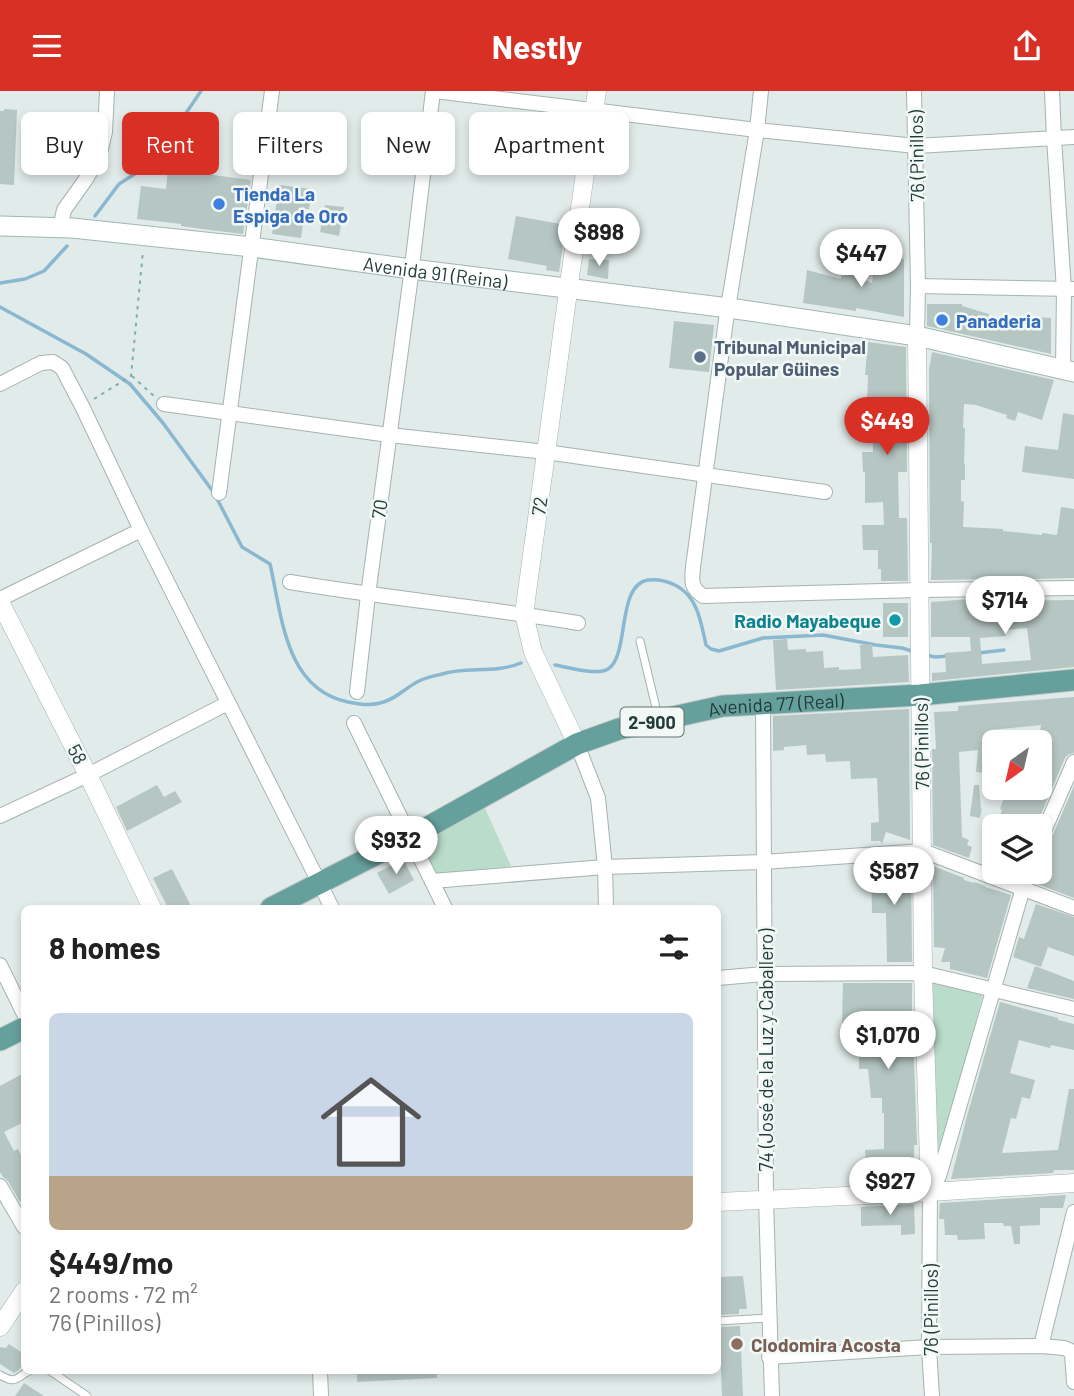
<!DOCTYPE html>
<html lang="en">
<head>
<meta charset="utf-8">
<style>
  :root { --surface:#fff; --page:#f6f6f6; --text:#222; --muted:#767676; --line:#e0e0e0; --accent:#d93025 }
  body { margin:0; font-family:Barlow,sans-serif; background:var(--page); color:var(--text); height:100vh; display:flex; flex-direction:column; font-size:26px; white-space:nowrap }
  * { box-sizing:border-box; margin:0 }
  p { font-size:23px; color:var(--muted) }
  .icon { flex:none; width:38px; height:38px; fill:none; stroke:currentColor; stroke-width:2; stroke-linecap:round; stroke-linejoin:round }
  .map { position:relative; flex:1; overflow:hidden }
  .drawer { position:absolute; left:21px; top:814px; width:700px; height:469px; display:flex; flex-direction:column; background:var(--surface); border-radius:10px; box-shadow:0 4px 10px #0003 }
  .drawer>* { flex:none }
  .guide { position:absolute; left:21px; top:21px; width:700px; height:63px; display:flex; gap:14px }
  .needle { width:46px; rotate:214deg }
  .tools { position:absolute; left:982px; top:639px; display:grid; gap:14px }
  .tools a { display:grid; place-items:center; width:70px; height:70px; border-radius:10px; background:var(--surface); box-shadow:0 4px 10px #0003; font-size:35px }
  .price { position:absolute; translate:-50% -60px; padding:0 16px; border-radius:24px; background:#fff; color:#222; font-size:23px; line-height:46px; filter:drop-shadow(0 2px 4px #0008) }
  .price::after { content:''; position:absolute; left:50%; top:42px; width:21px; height:16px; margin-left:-10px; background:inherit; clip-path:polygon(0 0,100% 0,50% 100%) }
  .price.selected { background:var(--accent); color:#fff }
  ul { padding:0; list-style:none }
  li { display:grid; align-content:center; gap:14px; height:371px; padding:0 28px }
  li+li { border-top:2px solid var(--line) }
  li span { display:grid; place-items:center; height:217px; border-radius:10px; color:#555 }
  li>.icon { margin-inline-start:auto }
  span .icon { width:126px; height:126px; fill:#fffc; stroke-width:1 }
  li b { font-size:30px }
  h2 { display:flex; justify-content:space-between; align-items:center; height:84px; padding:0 28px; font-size:30px }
  .pill { padding:0 24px; border-radius:10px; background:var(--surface); box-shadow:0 4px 10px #0003; font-size:24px; line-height:63px }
  .pill.selected { background:var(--accent); color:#fff }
  header { display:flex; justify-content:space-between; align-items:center; height:91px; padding:0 28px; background:var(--accent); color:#fff; font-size:32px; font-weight:700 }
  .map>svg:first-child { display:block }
</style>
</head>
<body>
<header><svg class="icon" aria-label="menu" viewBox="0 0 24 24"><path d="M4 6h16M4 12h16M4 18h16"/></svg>Nestly<svg class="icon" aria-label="share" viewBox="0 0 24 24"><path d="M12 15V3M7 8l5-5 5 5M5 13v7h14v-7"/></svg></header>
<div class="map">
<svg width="1074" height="1305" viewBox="0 0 1074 1305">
  <rect width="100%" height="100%" fill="#e1ebe9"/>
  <g fill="#badcca">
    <polygon points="483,713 511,775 436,785 420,746"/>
    <polygon points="932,891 983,903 939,1069 932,1069"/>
  </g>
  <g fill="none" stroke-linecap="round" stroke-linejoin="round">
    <g stroke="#8ab8d0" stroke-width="3.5">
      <polyline points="95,125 119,93 147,75 164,59 182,28 201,0"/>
      <polyline points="0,192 25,188 44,180 67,155"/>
      <path d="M 0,216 L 86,263 L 130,293 L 163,332 L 214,402 L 242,456 L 270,473 C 282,525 285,598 348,611 C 359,613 369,615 380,612 C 395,609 404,598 417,591 C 424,587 434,585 442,583 C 467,575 494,583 521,572"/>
      <polyline points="978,562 1004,559"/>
      <polyline points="926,564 935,566 949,565"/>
      <path d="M 555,574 C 568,576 597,585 608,578 C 630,564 616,494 648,489 C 656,488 667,490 675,494 C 698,505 701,532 706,554 L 711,558 L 719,560 L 763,547 L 823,544 L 876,554 L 902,557 L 915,561"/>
    </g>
  </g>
  <g fill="#b6c6c2" fill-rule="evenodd">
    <polygon points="4,18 17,19 14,94 0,93 0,20 4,20"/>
    <polygon points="168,78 251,89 243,143 202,138 181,135 181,133 137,128 141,95 166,98"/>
    <polygon points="279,94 312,98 309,118 305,118 301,147 272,143"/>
    <polygon points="325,114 344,116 339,145 320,141"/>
    <polygon points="516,125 566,134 559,181 546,179 547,175 508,168"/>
    <polygon points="875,165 904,168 904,226 856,217 856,220 803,212 807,179 841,188 842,180 872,192"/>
    <polygon points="589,168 609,169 608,188 587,184"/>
    <polygon points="927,213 962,213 962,215 989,223 988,227 1015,233 1016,226 1037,231 1037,226 1051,227 1051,263 927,235"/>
    <polygon points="674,230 714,234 709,281 669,277"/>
    <polygon points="868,251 906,256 907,381 898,381 899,427 907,427 908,490 881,490 881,478 878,478 878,459 863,459 862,434 884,434 883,411 865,412 865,381 863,381 862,361 873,361 872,316 867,316 868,284 865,284"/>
    <polygon points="932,261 1054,289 1042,329 1018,321 1015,330 1006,327 1007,324 976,314 964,313 963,337 965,337 964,373 965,373 965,389 961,389 961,410 964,411 963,436 1003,438 1003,440 1042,444 1042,442 1057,444 1061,416 1074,418 1074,487 1029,488 1001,485 1001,488 931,489 932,452 930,452 929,279"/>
    <polygon points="1063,322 1074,324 1074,388 1022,381 1025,355 1058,359"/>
    <path d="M 970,508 L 1002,508 L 1003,510 L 1074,509 L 1074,576 L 932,590 L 932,582 L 946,581 L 945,562 L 971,560 L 970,546 L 931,546 L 931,511 ZM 1027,537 L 1031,569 L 982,573 L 980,547 L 1006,545 L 1005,539 Z"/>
    <rect x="883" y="512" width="25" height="34"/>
    <polygon points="787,548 788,559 806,558 806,561 823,560 824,577 839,576 839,579 861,578 860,554 872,553 873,566 908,564 909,591 776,599 773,549"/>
    <polygon points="1074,606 1074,662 1069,663 1065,667 1036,735 996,735 1002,719 1000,718 1007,696 1040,696 1038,651 1041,634 990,639 993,667 994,667 994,683 976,681 978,659 959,661 962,746 969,749 967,754 972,756 969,767 933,754 932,658 936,658 934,621 958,620 958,615"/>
    <polygon points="909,618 910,749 886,741 882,753 880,750 871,750 871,732 879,731 877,687 851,688 850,670 826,671 825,663 807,664 806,654 784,656 784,659 773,660 773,625"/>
    <polygon points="157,694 164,706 175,700 182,711 127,740 116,716"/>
    <polygon points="974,694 979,694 981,718 982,718 980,727 970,725"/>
    <polygon points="1074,695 1074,807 1035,792 1037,780 1040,780 1051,748"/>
    <polygon points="993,743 994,743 994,777 983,772"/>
    <polygon points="403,768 414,789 389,803 377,782"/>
    <polygon points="911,771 912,871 887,871 886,822 872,822 871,773"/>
    <polygon points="933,775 964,787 964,789 974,792 975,791 985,795 985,796 1011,804 987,887 950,878 950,871 941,871 945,857 934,856"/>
    <polygon points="172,778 192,817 168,817 153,787"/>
    <polygon points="1036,813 1074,826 1074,865 1048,856 1041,876 1013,866 1019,846 1024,848"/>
    <polygon points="1035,875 1074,890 1074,908 1027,897"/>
    <polygon points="843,892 912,892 912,941 913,941 917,1054 914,1054 914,1071 909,1071 910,1091 867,1093 865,1059 884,1058 884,1022 882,1022 882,1007 871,1007 868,978 859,978 859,963 868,963 867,935 842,934"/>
    <polygon points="1000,911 1058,927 1058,929 1074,933 1074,959 1051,954 1050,957 1019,949 1010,982 1035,989 1030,1008 1022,1006 1016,1028 1011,1027 1002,1062 1058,1059 1069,998 1074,998 1074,1079 1054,1079 1053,1082 951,1088 967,1025"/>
    <polygon points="24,982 24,1031 4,1041 14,1060 18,1058 24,1070 24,1109 20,1111 8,1090 3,1086 0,1081 0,995"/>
    <polygon points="1066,1104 1063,1117 1040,1117 1040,1134 1020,1135 1020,1153 1014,1153 1011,1135 1004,1135 1003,1132 984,1132 985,1148 958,1149 957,1144 945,1144 944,1128 939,1128 940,1112"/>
    <polygon points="914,1113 915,1143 901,1144 901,1134 861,1135 861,1116"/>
    <polygon points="743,1185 747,1218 739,1218 739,1223 718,1224 718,1186"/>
    <polygon points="740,1235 743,1305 722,1305 719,1236"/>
    <polygon points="9,1253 24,1263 24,1270 19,1279 14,1282 0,1273 0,1256 6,1257"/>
    <polygon points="357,1279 437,1279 437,1287 357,1291"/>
    <polygon points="24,1292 44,1305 15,1305"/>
  </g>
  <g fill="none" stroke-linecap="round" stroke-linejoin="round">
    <g stroke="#a4b3b1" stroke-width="9">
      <g id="service">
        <polyline points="640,550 658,625"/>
        <polyline points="718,1230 769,1227"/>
        <polyline points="49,1279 87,1305"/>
        <path d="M 0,1284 C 17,1294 16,1286 31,1279"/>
      </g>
    </g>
    <g stroke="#a4b3b1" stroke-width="16">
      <g id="minor">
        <polyline points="435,0 757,39 916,55 1074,46"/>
        <path d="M 761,0 L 757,39 L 726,229 L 693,476 C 692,490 690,496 703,505 L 919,499 L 1074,497"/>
        <polyline points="914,0 918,195 917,245"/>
        <polyline points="1052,0 1054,47 1064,199 1063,278"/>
        <polyline points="60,137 64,119 86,88 99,66 105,41 107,0"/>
        <polyline points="918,195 1074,198"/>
        <polyline points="0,293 41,272 53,271 62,277 82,315 141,439 332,817"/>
        <polyline points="164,313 389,344 546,361 825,401"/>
        <polyline points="219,402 272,0"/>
        <path d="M 290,491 C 385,507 482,516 578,532"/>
        <polyline points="0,508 141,439"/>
        <polyline points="357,601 368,504 410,192 433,0"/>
        <polyline points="763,614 766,1108 772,1305"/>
        <polyline points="354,632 445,817"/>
        <polyline points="577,653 598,707 605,776 606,817"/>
        <polyline points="0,725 88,684 228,612"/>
        <polyline points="1040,749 1074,671"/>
        <polyline points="432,790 605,776 763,771 923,760 1074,817"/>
        <polyline points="0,874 24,923"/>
        <polyline points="718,887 764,883 923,882 1074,918"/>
        <polyline points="0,1095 24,1136"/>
        <polyline points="1041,1255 1074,1121"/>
        <polyline points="769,1266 929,1256 1041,1255 1064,1257 1069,1259 1072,1263 1074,1291"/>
        <polyline points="320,1279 321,1305"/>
        <polyline points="932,1305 929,1256 930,1101 939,1085 1028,780"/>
      </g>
    </g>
    <g stroke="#a4b3b1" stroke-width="19">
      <g id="tertiary">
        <polyline points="917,245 923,882 930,1101"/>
        <polyline points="0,511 88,684 152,817"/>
        <polyline points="577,653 533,561 524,523 570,186 597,0"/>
        <polyline points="718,1111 930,1101 1074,1092"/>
        <polyline points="0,1236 24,1200"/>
      </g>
    </g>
    <g stroke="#a0b7b3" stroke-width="21">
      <g id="secondary">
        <path id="s1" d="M 0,135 L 72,137 L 252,156 L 411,178 L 729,217 L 917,245 L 1074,281"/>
      </g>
    </g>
    <g stroke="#c1c8c8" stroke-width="23">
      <g id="primary">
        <path id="s2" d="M 271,817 L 410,746 L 577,653 L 619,638 L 723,615 L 920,604 L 1074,589"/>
        <polyline points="0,949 24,937"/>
      </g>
    </g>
    <g stroke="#82aea9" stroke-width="2" stroke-dasharray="3.5 5" stroke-linecap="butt">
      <polyline points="132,285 154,305"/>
      <polyline points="94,308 131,285 143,160"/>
    </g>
    <use href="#service" stroke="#fff" stroke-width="7"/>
    <use href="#minor" stroke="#fff" stroke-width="14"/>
    <use href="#tertiary" stroke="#fff" stroke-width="18"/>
    <use href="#secondary" stroke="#fff" stroke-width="19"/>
    <use href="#primary" stroke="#66a09c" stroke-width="21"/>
  </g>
  <g fill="#3f7fe0" stroke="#f1f8f6" stroke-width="2.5">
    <circle cx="219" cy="113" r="7"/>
    <circle cx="942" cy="229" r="7"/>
  </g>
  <circle fill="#5c6f8a" stroke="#f1f8f6" stroke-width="2.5" cx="700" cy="266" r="7"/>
  <circle fill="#0f9aa8" stroke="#f1f8f6" stroke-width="2.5" cx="895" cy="529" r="7"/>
  <circle fill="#8d6e63" stroke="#f1f8f6" stroke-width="2.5" cx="737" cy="1253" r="7"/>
  <g text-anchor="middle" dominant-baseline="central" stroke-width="5" stroke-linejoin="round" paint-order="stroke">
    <rect fill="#f1f8f6" stroke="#607472" stroke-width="2" x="620.5" y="616.5" width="63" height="29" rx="5"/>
    <g font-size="18" font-weight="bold" fill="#223c39">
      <text x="652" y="631">2-900</text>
    </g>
    <g font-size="19" fill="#223c39" stroke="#f1f8f6">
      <text transform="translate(916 65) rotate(-91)">76 (Pinillos)</text>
      <text stroke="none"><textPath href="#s1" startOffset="438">Avenida 91 (Reina)</textPath></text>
      <text transform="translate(539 415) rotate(-82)">72</text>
      <text transform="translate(379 418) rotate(-82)">70</text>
      <text stroke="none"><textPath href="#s2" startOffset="551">Avenida 77 (Real)</textPath></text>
      <text transform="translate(921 653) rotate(-91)">76 (Pinillos)</text>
      <text transform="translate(78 663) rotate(63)">58</text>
      <text transform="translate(765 959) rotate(-90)">74 (José de la Luz y Caballero)</text>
      <text transform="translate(930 1219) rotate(-90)">76 (Pinillos)</text>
    </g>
    <g font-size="19" font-weight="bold" fill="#366cbe" stroke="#f1f8f6" text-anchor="start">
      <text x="233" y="102">Tienda La<tspan x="233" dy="22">Espiga de Oro</tspan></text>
      <text x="956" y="229">Panaderia</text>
    </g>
    <g font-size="19" font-weight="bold" fill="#4e5e75" stroke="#f1f8f6" text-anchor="start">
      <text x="714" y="255">Tribunal Municipal<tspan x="714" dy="22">Popular Güines</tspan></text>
    </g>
    <g font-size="19" font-weight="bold" fill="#0d838f" stroke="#f1f8f6" text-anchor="end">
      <text x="881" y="529">Radio Mayabeque</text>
    </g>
    <g font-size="19" font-weight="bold" fill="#785e54" stroke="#f1f8f6" text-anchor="start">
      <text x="751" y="1253">Clodomira Acosta</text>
    </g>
  </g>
</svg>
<div class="tools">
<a><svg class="needle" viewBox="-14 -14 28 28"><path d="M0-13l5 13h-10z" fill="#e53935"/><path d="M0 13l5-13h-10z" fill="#767676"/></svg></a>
<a><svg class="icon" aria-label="layers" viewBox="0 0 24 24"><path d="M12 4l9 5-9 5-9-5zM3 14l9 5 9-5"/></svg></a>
</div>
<b class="price" style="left:599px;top:177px">$898</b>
<b class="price" style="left:861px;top:198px">$447</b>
<b class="price selected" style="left:887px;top:366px">$449</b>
<b class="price" style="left:1005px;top:545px">$714</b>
<b class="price" style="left:396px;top:785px">$932</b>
<b class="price" style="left:894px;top:816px">$587</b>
<b class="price" style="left:888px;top:980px">$1,070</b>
<b class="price" style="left:890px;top:1126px">$927</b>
<div class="guide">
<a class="pill">Buy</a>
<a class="pill selected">Rent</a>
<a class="pill">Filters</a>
<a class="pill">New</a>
<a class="pill">Apartment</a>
</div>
<section class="drawer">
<h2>8 homes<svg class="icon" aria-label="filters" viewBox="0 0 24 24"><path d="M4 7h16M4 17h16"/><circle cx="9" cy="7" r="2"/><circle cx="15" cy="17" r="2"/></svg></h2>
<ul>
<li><span style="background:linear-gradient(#c9d6e8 75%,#b9a48a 0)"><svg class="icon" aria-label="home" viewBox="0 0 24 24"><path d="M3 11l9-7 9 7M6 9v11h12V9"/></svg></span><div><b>$449/mo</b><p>2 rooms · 72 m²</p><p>76 (Pinillos)</p></div></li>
</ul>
</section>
</div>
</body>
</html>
